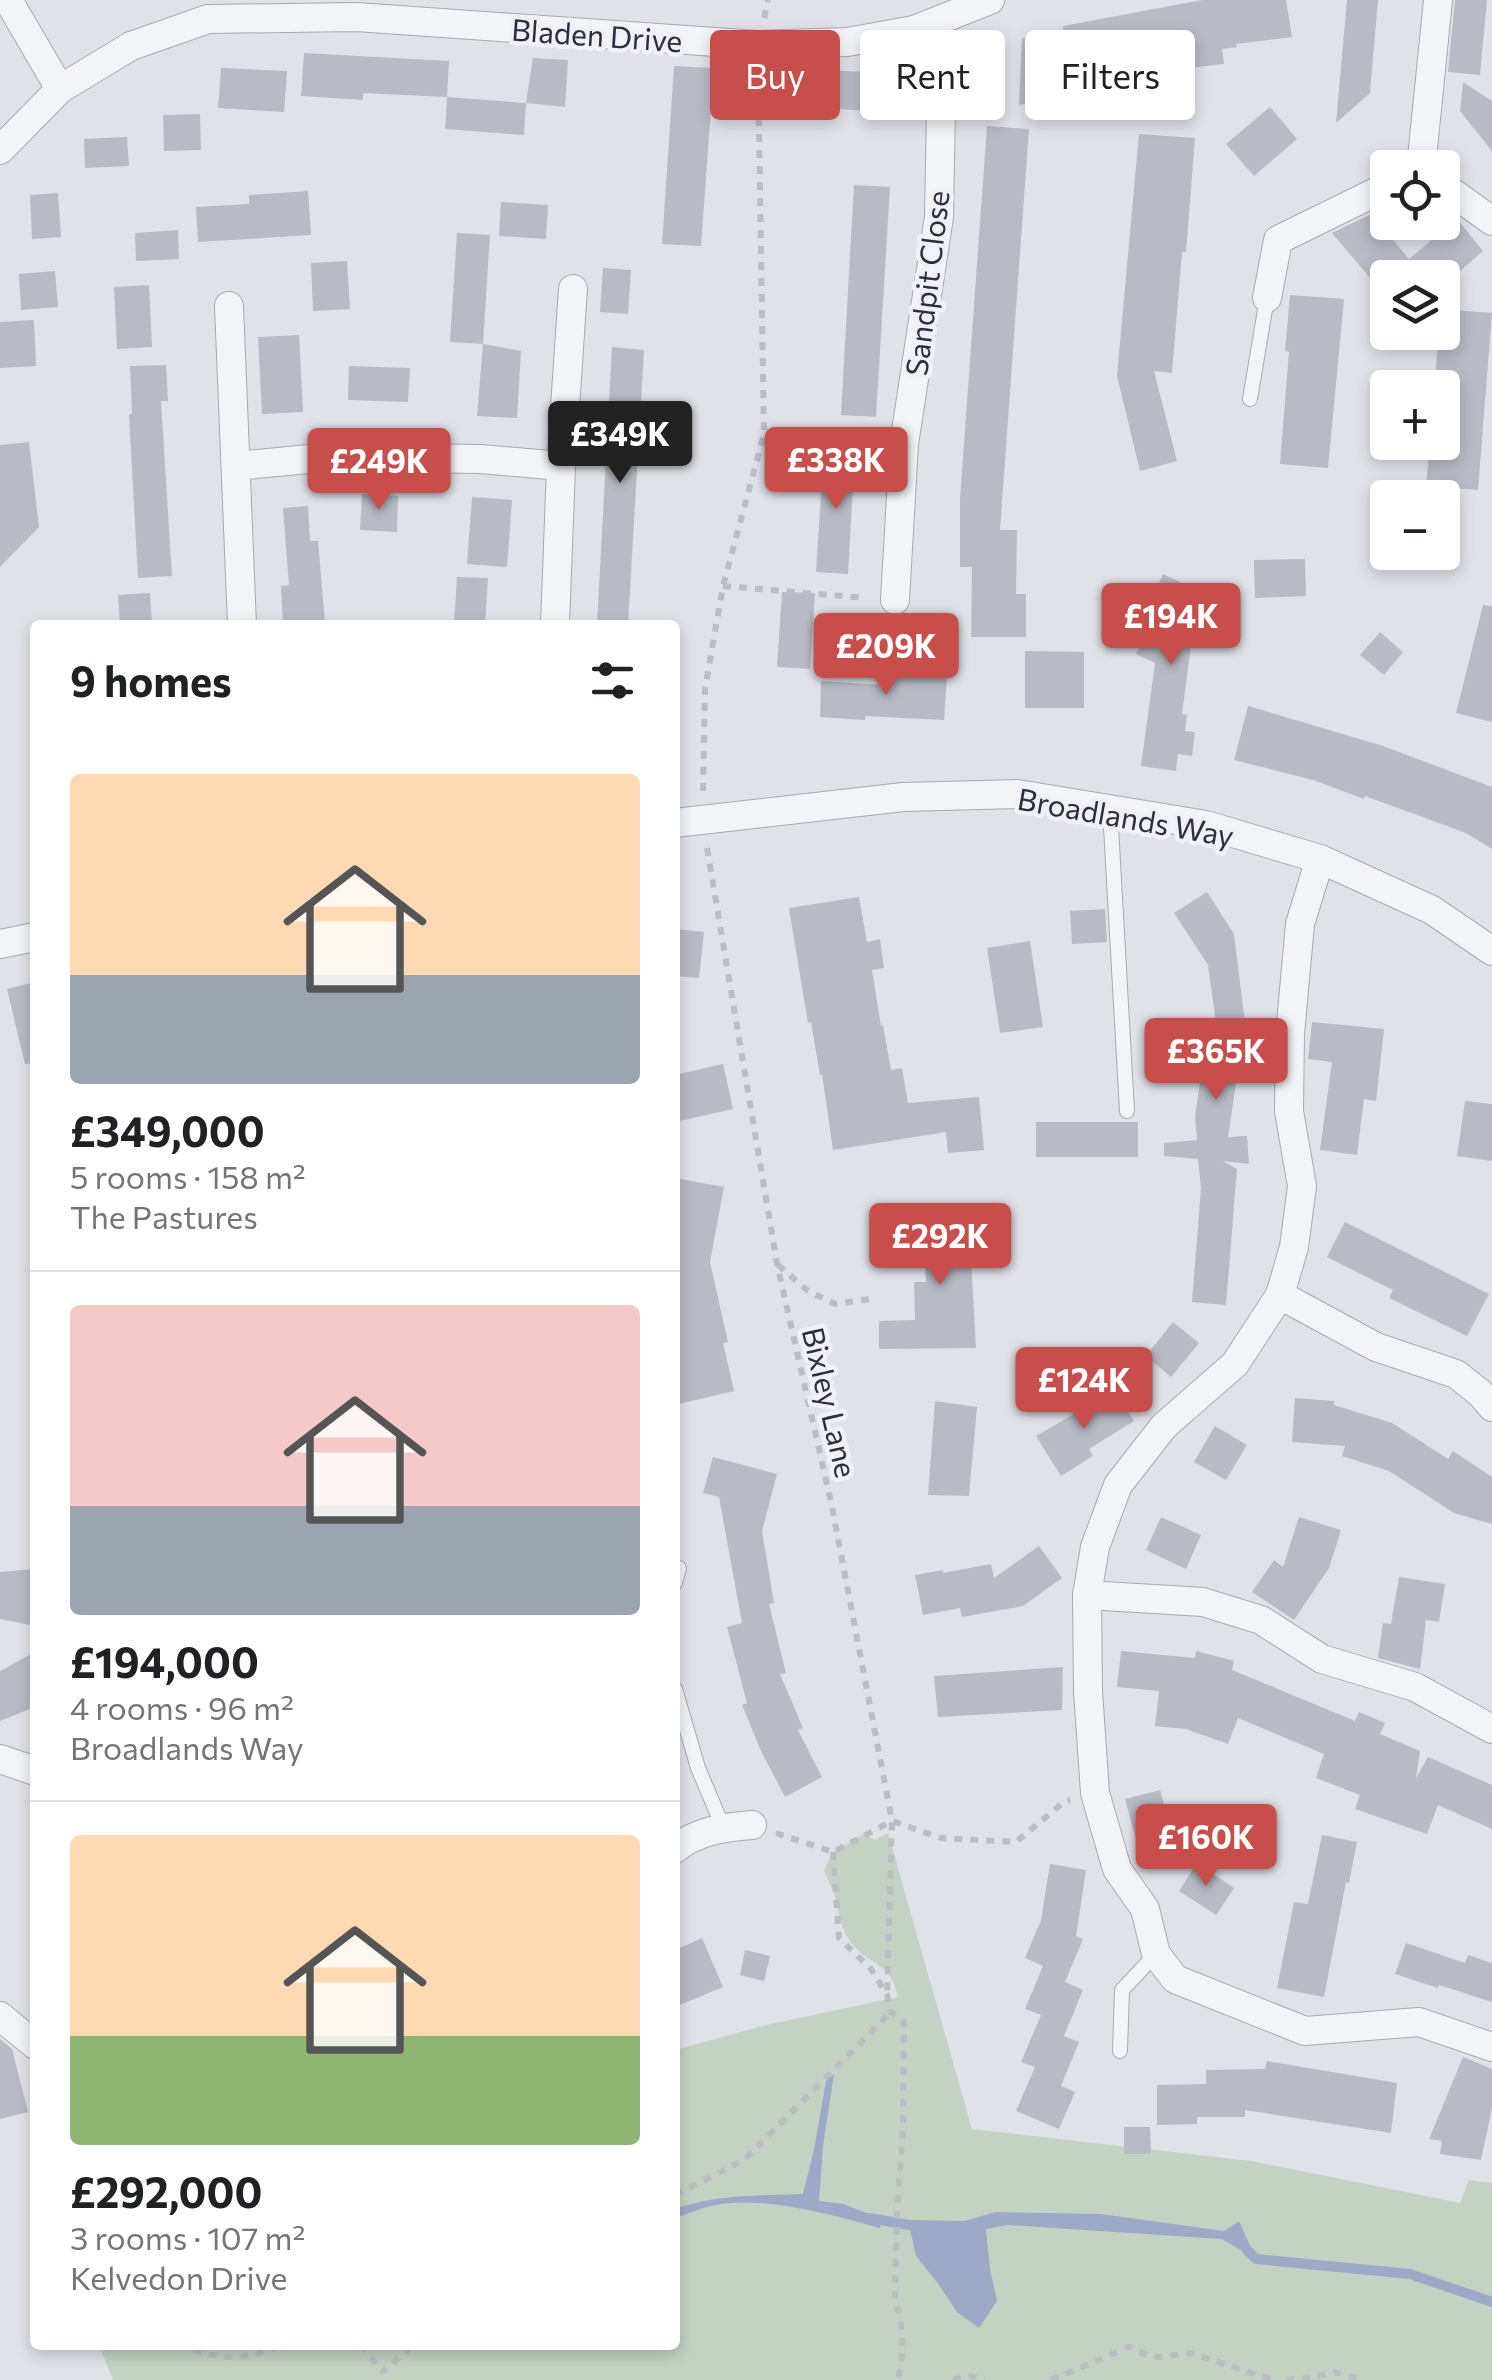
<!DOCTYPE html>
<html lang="en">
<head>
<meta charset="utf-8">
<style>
  :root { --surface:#fff; --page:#f6f6f6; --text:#202124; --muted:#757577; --line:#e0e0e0; --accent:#c84e4b }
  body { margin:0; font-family:Commissioner,sans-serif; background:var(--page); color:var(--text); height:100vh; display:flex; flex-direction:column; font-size:38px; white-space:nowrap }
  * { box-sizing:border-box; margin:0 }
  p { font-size:32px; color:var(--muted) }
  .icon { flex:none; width:55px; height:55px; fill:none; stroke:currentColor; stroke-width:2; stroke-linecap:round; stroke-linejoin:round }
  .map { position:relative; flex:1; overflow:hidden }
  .side { position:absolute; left:30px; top:620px; width:650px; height:1730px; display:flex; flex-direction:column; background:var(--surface); border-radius:10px; box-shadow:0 5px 15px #0003 }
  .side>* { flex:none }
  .hud { position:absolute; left:710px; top:30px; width:630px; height:90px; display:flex; gap:20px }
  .buttons { position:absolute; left:1370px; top:150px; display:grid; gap:20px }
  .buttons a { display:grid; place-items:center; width:90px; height:90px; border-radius:10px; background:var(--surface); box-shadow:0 5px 15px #0003; font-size:50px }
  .price { position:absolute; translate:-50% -85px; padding:0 22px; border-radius:10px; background:var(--accent); color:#fff; font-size:32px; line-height:65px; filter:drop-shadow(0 2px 5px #0008) }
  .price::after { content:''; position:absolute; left:50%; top:60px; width:30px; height:22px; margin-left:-15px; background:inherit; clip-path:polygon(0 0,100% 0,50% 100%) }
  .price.on { background:#222; color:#fff }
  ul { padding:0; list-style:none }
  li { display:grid; align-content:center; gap:20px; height:530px; padding:0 40px }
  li+li { border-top:2px solid var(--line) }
  li span { display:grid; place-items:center; height:310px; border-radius:10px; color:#555 }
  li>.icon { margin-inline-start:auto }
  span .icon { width:180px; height:180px; fill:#fffc; stroke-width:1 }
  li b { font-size:42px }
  h2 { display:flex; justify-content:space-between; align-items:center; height:120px; padding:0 40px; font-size:42px }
  .pill { padding:0 35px; border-radius:10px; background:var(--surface); box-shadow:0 5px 15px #0003; font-size:35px; line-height:90px }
  .pill.on { background:var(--accent); color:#fff }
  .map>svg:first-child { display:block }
</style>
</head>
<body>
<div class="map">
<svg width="1492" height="2380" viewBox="0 0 1492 2380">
  <rect width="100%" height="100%" fill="#e0e2e9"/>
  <path fill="#c3d2c2" d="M 888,1833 L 972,2129 L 1251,2161 L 1460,2203 L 1469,2180 L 1492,2183 L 1492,2380 L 113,2380 L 99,2345 L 675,2345 L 675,2050 L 766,2025 L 898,1997 C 890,1961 873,1968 853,1945 C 841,1931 840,1917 836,1901 C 834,1890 828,1880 824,1871 L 833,1852 L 864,1834 L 875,1840 Z"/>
  <g fill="#9daac7">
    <path d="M 834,2074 L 823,2146 L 819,2201 L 843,2204 L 882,2219 L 880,2228 C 834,2215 769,2197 721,2204 C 706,2206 690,2213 675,2218 L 675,2209 C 717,2194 759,2196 803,2194 L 814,2150 L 826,2081 Z"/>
    <polygon points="996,2212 1101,2214 1224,2231 1239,2221 1256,2259 1222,2239 1008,2225 986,2229 990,2269 997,2301 979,2328 957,2312 936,2281 916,2256 908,2220 964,2221"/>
  </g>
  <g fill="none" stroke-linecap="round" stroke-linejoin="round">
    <g stroke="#9daac7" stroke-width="10">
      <polyline points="869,2218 921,2227"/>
      <polyline points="1247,2250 1256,2259 1410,2274 1492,2302"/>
    </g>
  </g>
  <g fill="#b8bbc5">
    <polygon points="1202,0 1286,0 1292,37 1236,44 1237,47 1222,49 1224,64 1180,69 1181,76 1124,86 1116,39 1064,36 1063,26"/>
    <polygon points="1347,0 1378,0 1370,93 1336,123"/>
    <polygon points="1455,0 1487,0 1480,75 1448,72"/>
    <polygon points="1022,38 1064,40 1062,97 1019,105"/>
    <polygon points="304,53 449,61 447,97 363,93 363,100 301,96"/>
    <polygon points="533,58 568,60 565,107 526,103"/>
    <polygon points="674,66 714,68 701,246 662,244"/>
    <polygon points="221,68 287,71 284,112 218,108"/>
    <polygon points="804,69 909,74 906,113 803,107"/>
    <polygon points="1463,82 1492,101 1492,151 1460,111"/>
    <polygon points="447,97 526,103 524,135 445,129"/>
    <polygon points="1270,107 1297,139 1254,176 1226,144"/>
    <polygon points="200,114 201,150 164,151 163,115"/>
    <polygon points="987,126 1029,129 1000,530 1017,530 1016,594 1026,594 1026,637 971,637 972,567 960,567 960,499"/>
    <polygon points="1139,134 1195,138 1186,252 1182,252 1172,373 1154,371 1177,461 1140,471 1117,376"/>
    <polygon points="127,137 129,166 85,168 84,139"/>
    <polygon points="854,185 890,187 876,417 841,415"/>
    <polygon points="308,191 311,235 198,242 196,207 249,204 249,195"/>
    <polygon points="58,193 61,237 32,239 30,195"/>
    <polygon points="501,202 548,205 546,239 499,236"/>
    <polygon points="1371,214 1409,259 1457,219 1483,251 1452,278 1388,278 1388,299 1332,233"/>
    <polygon points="178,230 179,259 136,261 135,233"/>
    <polygon points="457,233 490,235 483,344 450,342"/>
    <polygon points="347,261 350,309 313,311 311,263"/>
    <polygon points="603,268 631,270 628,314 600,312"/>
    <polygon points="55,271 58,307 21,310 19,274"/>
    <polygon points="149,285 152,347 117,349 114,287"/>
    <polygon points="1290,295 1344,299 1328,468 1280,464 1289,352 1285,351"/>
    <polygon points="1442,309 1492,313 1478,490 1426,486 1430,442 1442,442 1442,388 1434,388 1439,332 1442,332"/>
    <polygon points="34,320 36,366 0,368 0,322"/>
    <polygon points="299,335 303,412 262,414 258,337"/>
    <polygon points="483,344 521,351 517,418 477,416"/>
    <polygon points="612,347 644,350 628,625 597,625"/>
    <polygon points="166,365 168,401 161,401 172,576 138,578 129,414 132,414 130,366"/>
    <polygon points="349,366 410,368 408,402 348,400"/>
    <polygon points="29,442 39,527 0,567 0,445"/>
    <polygon points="824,449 855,451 848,574 816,572"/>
    <polygon points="362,494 398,496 397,532 360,530"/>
    <polygon points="472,497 512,500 507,567 467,564"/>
    <polygon points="308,506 310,541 318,541 325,623 283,625 281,586 289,585 283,508"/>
    <polygon points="1305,559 1306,596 1255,598 1254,560"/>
    <polygon points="1163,574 1218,600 1202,634 1193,630 1182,714 1187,715 1185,731 1195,732 1192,756 1178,754 1176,771 1141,766 1155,663 1136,654 1153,621 1144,616"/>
    <polygon points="457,577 488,578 485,625 454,625"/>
    <polygon points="782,592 815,593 810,669 777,667"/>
    <polygon points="150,593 152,625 120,625 118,595"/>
    <polygon points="1483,605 1492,606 1492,722 1456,713"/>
    <polygon points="1380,632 1403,652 1384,675 1360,655"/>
    <polygon points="1025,651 1084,652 1084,708 1025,708"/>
    <polygon points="886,673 947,676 944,720 865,716 865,720 820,717 821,681 886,685"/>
    <polygon points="1248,706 1383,746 1492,787 1492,849 1466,833 1365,796 1364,799 1313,780 1234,760"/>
    <polygon points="1207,892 1234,934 1245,1023 1228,1137 1247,1136 1249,1164 1223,1161 1237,1169 1226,1305 1192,1302 1201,1188 1198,1159 1164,1156 1164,1143 1197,1140 1195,1116 1204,1057 1221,1059 1208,965 1174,913"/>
    <polygon points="859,897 867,942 880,939 884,968 872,970 881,1026 883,1025 891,1070 902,1068 908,1103 979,1097 984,1150 948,1153 946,1132 833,1150 822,1074 820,1075 811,1022 808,1023 789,908"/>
    <polygon points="1105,909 1107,942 1072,944 1070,911"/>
    <polygon points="675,929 704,932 699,978 675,976"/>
    <polygon points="1030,941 1043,1027 1000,1033 987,948"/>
    <polygon points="35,982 35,1063 25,1064 7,989"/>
    <polygon points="1312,1022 1384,1029 1376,1101 1364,1099 1357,1155 1320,1150 1332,1062 1308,1059"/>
    <polygon points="723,1064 733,1109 675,1122 675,1075"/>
    <polygon points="1465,1101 1492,1104 1492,1161 1457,1156"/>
    <rect x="1036" y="1122" width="102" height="35"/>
    <polygon points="675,1178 724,1187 710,1262 728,1342 723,1343 734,1391 675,1405"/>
    <polygon points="968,1205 976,1348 879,1349 879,1321 915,1320 914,1282 926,1282 922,1208"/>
    <polygon points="1345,1222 1489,1294 1467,1336 1389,1298 1393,1290 1327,1257"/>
    <polygon points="1173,1322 1199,1343 1171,1377 1146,1356"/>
    <polygon points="1115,1390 1134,1421 1089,1449 1093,1456 1061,1476 1036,1436"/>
    <polygon points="1295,1398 1334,1401 1334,1405 1392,1423 1448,1459 1453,1451 1492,1477 1492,1524 1454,1513 1389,1471 1342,1456 1345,1446 1292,1442"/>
    <polygon points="935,1401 977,1407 969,1496 928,1495"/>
    <polygon points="1215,1426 1247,1445 1226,1480 1194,1462"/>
    <polygon points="713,1457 777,1474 762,1531 774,1603 769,1604 786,1673 780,1674 803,1728 798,1730 822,1777 785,1797 761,1751 742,1705 747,1703 727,1627 742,1623 719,1497 703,1493"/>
    <polygon points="1161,1517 1201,1535 1186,1569 1146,1550"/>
    <polygon points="1299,1517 1341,1530 1329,1568 1294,1620 1252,1592 1274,1560 1283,1567"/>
    <polygon points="1039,1546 1062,1578 1023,1606 962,1617 960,1608 923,1615 915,1575 943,1570 943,1573 991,1564 994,1578"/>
    <polygon points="35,1569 35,1626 0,1619 0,1572"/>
    <polygon points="1399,1577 1445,1584 1439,1622 1426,1620 1420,1669 1378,1658 1383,1623 1391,1624"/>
    <polygon points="1121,1651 1195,1658 1196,1651 1234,1661 1232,1670 1355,1721 1359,1712 1385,1723 1380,1734 1420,1751 1416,1778 1428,1757 1492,1785 1492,1829 1438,1805 1427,1834 1355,1809 1360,1795 1316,1778 1324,1754 1238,1718 1228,1744 1186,1729 1155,1726 1159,1691 1117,1687"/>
    <polygon points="35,1652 35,1707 0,1721 0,1671"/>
    <polygon points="1063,1667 1062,1710 938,1717 934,1676"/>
    <polygon points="1160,1790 1171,1830 1136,1839 1125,1799"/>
    <polygon points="1322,1835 1357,1842 1349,1883 1346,1882 1324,1997 1277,1988 1294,1902 1308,1904"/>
    <polygon points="1197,1863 1234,1888 1216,1915 1179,1891"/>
    <polygon points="1050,1864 1086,1870 1076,1936 1083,1939 1065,1982 1083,1990 1064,2036 1079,2042 1061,2086 1075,2092 1059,2129 1016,2111 1035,2067 1021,2062 1041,2015 1025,2009 1043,1966 1025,1958 1041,1920"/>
    <polygon points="702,1938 723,1987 675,2007 675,1950"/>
    <polygon points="1406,1943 1465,1963 1468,1955 1492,1963 1492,2002 1439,1985 1438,1988 1395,1974"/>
    <polygon points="745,1950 770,1956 764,1981 740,1975"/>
    <polygon points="0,2039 12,2049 28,2112 0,2119"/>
    <polygon points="1463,2057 1492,2069 1492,2108 1481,2160 1440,2154 1442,2141 1429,2139"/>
    <polygon points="1267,2061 1397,2083 1391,2133 1245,2110 1245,2117 1197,2117 1197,2124 1157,2125 1157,2085 1206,2084 1206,2070 1265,2069"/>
    <polygon points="1124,2127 1150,2127 1151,2154 1124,2154"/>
  </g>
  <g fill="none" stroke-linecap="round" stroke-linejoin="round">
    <g stroke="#a6a8b3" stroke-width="16">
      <g id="lane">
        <polyline points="1250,399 1267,298"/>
        <polyline points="1110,809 1127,1111"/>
        <polyline points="675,1583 679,1568"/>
        <polyline points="675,1689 698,1768 723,1827"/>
        <polyline points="1120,2051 1122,1990 1156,1954"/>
      </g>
    </g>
    <g stroke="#a6a8b3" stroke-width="30">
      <g id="street">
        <polyline points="8,0 60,89"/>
        <polyline points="0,150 60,89 131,46 208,19 356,17 758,45 847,42 914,30 990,0"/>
        <polyline points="1421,168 1438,0"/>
        <polyline points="1442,185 1492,221"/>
        <polyline points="1267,298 1278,240 1388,186"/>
        <polyline points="229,306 242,625"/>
        <polyline points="236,466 330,457 480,459 561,466"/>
        <polyline points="895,600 904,444 939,217 941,108 914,30"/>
        <polyline points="555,625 561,466 573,289"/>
        <polyline points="675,823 903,797 1018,794 1206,825 1320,859 1432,910 1492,951"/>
        <polyline points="1320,859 1300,924 1290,1034 1289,1111 1302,1186 1294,1247 1280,1295 1235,1364 1164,1426 1118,1485 1095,1547 1087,1595 1088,1691 1095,1793 1117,1869 1145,1909 1156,1954 1175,1979 1305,2031 1419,2022 1492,2047"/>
        <polyline points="0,944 35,937"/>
        <polyline points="1280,1295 1376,1347 1456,1374 1480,1393 1492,1407"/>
        <polyline points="1087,1595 1203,1602 1261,1620 1322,1659 1415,1687 1492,1729"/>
        <polyline points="0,1759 35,1771"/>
        <path d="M 675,1849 C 696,1831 725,1827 752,1825"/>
        <polyline points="0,2016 35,2045"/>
      </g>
    </g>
    <g stroke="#bbbdc3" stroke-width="6" stroke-dasharray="8 8" stroke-linecap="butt">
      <polyline points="764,18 768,0"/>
      <polyline points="723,586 866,598"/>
      <polyline points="703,791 705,689 723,586 764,434 758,70"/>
      <polyline points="707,848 777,1264 831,1502 892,1821 887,1995"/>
      <polyline points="778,1265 808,1291 835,1304 877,1298"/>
      <polyline points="776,1833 833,1852 892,1821 941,1838 1016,1842 1065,1801 1070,1800"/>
      <polyline points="833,1852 839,1938 871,1969 887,1995 891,2012 904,2022 903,2126 897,2215 895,2284 895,2301 900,2315 903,2351 898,2380"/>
      <polyline points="675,2195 744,2160 891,2012"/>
      <path d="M 178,2345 C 223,2359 237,2364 282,2345"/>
      <polyline points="361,2345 383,2372 413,2345"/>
      <polyline points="953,2380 970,2376 985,2380"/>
      <polyline points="1051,2380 1129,2347 1146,2355 1161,2357 1190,2353 1273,2380"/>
      <polyline points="1286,2380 1310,2378 1334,2372 1363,2380"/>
    </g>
    <use href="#lane" stroke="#f3f4f7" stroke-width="14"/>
    <use href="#street" stroke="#f3f4f7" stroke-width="28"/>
  </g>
  <g text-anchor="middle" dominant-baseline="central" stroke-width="9" stroke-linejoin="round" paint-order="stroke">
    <g font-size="30" fill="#2a2e3f" stroke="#f0f1f6">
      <text transform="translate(597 34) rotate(4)">Bladen Drive</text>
      <text transform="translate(926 283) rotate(-83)">Sandpit Close</text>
      <text transform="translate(1126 816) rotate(10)">Broadlands Way</text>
      <text transform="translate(831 1402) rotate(77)">Bixley Lane</text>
    </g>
  </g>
</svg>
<div class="buttons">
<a><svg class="icon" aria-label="locate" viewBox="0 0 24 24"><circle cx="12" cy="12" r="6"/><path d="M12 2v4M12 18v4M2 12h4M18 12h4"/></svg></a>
<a><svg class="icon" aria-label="layers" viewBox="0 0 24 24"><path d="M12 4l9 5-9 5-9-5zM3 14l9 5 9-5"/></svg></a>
<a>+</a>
<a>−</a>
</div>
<b class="price on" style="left:620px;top:486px">£349K</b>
<b class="price" style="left:836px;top:512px">£338K</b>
<b class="price" style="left:379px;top:513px">£249K</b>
<b class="price" style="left:1171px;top:668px">£194K</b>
<b class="price" style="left:886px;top:698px">£209K</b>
<b class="price" style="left:1216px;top:1103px">£365K</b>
<b class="price" style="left:940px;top:1288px">£292K</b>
<b class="price" style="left:1084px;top:1432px">£124K</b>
<b class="price" style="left:1206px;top:1889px">£160K</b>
<div class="hud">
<a class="pill on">Buy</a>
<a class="pill">Rent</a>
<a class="pill">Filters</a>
</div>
<section class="side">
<h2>9 homes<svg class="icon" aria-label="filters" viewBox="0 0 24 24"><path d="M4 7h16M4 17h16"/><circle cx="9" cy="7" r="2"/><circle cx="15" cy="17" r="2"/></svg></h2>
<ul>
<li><span style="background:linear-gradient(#ffd9b3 65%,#9aa5b1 0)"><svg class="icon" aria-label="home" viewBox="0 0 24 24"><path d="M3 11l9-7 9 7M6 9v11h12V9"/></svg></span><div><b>£349,000</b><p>5 rooms · 158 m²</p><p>The Pastures</p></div></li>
<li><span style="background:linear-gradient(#f6c9c9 65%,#9aa5b1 0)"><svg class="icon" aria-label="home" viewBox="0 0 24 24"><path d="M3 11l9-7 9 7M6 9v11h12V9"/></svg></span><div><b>£194,000</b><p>4 rooms · 96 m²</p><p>Broadlands Way</p></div></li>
<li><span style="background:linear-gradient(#ffd9b3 65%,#8fb573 0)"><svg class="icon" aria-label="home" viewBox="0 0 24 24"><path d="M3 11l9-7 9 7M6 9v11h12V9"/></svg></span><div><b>£292,000</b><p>3 rooms · 107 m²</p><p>Kelvedon Drive</p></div></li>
</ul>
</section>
</div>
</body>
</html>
